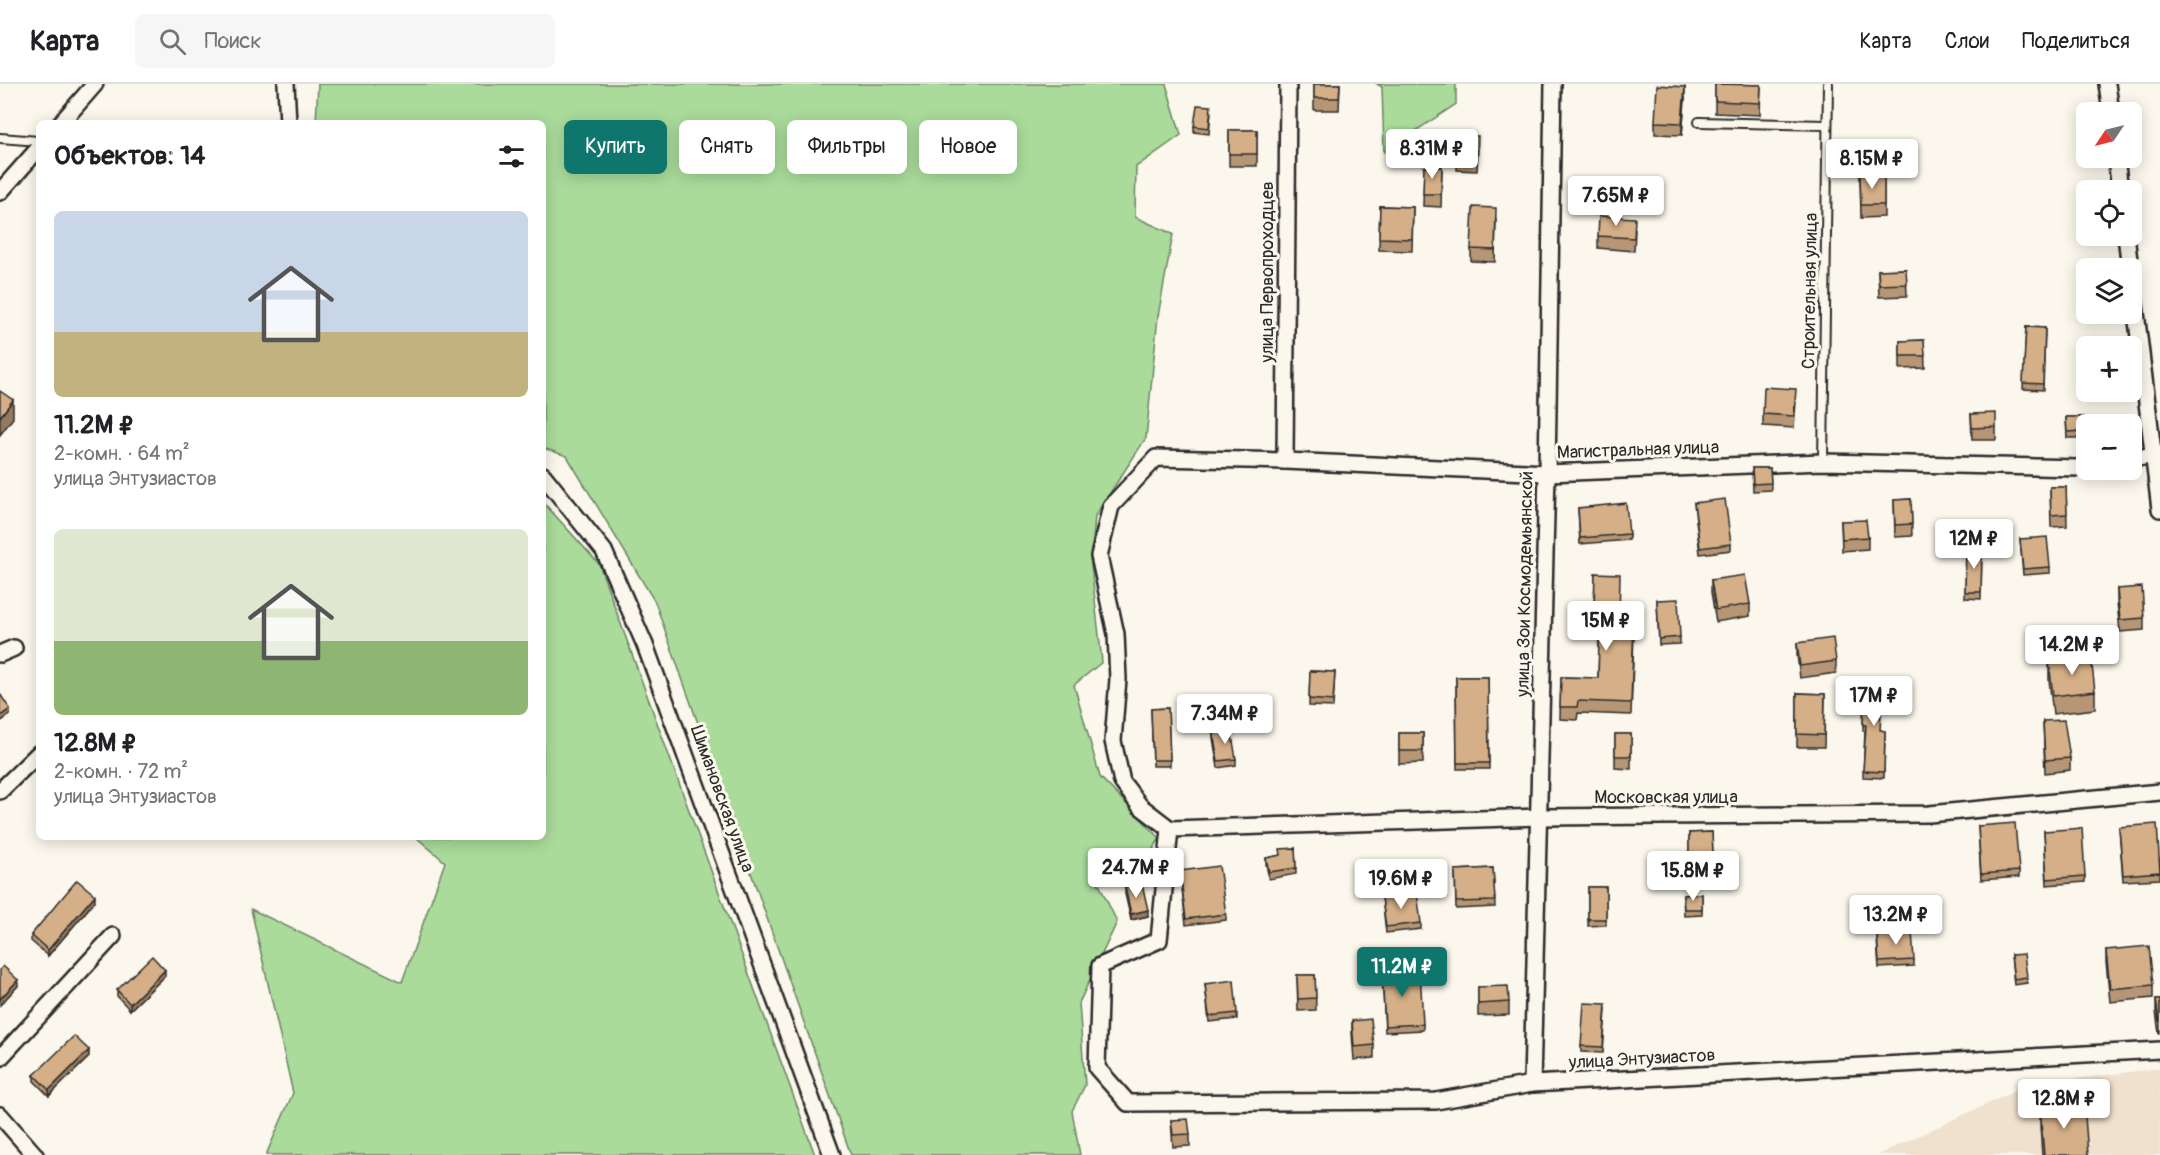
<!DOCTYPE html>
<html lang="ru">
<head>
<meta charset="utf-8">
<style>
  :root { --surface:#fff; --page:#f6f6f6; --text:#202124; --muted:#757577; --line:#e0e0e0; --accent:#0f766e }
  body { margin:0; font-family:Pangolin,sans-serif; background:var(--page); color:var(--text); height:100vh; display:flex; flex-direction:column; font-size:22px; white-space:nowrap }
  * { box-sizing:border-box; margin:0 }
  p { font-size:20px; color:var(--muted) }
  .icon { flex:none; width:33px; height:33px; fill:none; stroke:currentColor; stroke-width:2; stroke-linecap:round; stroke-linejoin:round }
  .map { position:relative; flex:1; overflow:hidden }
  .side { position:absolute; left:36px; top:36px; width:510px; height:720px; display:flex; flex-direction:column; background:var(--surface); border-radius:9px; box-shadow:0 3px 15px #0003 }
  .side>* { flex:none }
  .guide { position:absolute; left:564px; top:36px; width:570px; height:54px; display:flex; gap:12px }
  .needle { width:39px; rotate:235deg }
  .controls { position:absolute; left:2076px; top:18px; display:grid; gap:12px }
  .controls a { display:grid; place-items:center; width:66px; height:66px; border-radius:9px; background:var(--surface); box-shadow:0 3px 15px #0003; font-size:30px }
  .price { position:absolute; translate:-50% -51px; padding:0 14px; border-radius:6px; background:#fff; color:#222; font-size:20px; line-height:39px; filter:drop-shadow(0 2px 3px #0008) }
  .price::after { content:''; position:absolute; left:50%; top:36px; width:18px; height:14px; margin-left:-9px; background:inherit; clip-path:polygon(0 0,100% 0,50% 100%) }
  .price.current { background:var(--accent); color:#fff }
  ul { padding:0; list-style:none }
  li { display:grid; align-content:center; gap:12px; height:318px; padding:0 18px }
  li span { display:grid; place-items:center; height:186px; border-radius:9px; color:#555 }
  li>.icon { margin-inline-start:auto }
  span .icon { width:108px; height:108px; fill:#fffc; stroke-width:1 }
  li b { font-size:26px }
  h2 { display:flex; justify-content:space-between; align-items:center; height:72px; padding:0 18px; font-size:26px }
  .chip { padding:0 21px; border-radius:9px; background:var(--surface); box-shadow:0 3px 15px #0003; font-size:21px; line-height:54px }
  .chip.current { background:var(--accent); color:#fff }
  header { display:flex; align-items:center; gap:36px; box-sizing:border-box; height:84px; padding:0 30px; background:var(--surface); border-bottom:2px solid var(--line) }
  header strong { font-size:28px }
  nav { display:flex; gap:33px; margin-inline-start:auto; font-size:21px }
  .search { width:420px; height:54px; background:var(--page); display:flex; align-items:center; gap:15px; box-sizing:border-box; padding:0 21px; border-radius:9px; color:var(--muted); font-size:22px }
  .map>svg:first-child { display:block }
</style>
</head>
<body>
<header>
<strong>Карта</strong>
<div class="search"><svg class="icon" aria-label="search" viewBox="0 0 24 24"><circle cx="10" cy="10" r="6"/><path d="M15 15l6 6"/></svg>Поиск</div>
<nav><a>Карта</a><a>Слои</a><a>Поделиться</a></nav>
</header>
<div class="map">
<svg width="2160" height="1071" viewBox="0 0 2160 1071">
  <rect width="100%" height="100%" fill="#fbf7ec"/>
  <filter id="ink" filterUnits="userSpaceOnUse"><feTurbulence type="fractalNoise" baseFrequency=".0167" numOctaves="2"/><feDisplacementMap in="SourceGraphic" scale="12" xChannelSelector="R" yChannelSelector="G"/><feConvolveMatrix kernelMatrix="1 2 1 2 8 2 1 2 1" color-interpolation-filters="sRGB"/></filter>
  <g filter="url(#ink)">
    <polygon fill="#f0e1ce" points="2160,984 2160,1071 1877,1071 2028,1001"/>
    <g fill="#aadb9b" stroke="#6a8363" stroke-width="1.5">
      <polygon points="318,0 1166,0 1181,51 1136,83 1135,133 1173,150 1158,232 1146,354 1095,432 1091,481 1102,578 1074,601 1100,693 1160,754 1136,793 1098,798 1117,838 1079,919 1085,1001 1072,1027 1080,1071 851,1071 655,518 567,372 543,364 543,39 316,39"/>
      <polygon points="1377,0 1456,0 1456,20 1384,68 1382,3"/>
      <polygon points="543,418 599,480 815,1071 266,1071 293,1009 251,825 402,898 445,778 416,753 543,753"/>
    </g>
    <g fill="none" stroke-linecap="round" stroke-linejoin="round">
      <g stroke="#2b2b2b" stroke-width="12">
        <g id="lane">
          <polyline points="1699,38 1826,41"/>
          <polyline points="0,54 39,57"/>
          <polyline points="1823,378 1828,0"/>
        </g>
      </g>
      <g stroke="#2b2b2b" stroke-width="20">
        <g id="street">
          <polyline points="286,0 288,39"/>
          <polyline points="2107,0 2111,28"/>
          <polyline points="61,39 95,0"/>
          <polyline points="2116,74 2120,106"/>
          <polyline points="0,108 39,64"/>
          <polyline points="2126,152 2130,184"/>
          <polyline points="2132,196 2160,425"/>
          <polyline points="2132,375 2160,370"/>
          <polyline points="1285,377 1288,0"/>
          <polyline points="2086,383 2079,384 1823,378 1547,389 1285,377 1156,374 1111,422 1099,472 1116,550 1118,595 1113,657 1122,698 1140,722 1170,745 1159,856 1100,882 1097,984 1128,1019 1436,1017 1532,1000 2160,966"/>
          <polyline points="543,391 604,467 645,561 832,1071"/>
          <polyline points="0,570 14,564"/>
          <polyline points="0,707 39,669"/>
          <polyline points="1170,745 1540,733 1929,730 2160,708"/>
          <polyline points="0,974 113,852"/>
          <polyline points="1532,1000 1547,389 1553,0"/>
          <polyline points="0,1031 35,1071"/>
        </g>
      </g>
      <use href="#lane" stroke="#fbf7ec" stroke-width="8"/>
      <use href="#street" stroke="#fbf7ec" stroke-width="15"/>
    </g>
    <g fill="#b79674" stroke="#2b2b2b" stroke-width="1.5">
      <polygon points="1314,0 1340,0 1339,26 1314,26"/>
      <polygon points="1715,0 1761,1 1760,31 1715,29"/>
      <polygon points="1685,15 1682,51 1655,50 1655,38"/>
      <polygon points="1211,28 1209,50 1194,48 1194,42"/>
      <rect x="1229" y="46" width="28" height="36"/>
      <polygon points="1478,64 1477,87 1457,86 1457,74"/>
      <polygon points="1424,83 1442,83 1441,123 1423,122"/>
      <polygon points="1860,91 1884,91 1884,133 1861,134"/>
      <polygon points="1380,122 1413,123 1412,167 1379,166"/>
      <polygon points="1496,136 1495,178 1471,177 1471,165"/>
      <polygon points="1635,146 1634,167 1598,164 1598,152"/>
      <polygon points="1906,185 1907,212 1879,213 1878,186"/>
      <polygon points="2026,243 2045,244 2043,306 2023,305"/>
      <polygon points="1924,256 1925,284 1900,285 1900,257"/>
      <polygon points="1796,318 1794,344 1763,342 1763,330"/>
      <polygon points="1971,330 1996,343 1996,356 1972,356"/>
      <polygon points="2066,333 2085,333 2085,354 2067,354"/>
      <polygon points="1752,384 1770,384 1771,406 1753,407"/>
      <polygon points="2050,403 2066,403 2067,442 2051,443"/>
      <polygon points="1911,415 1912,452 1895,453 1894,416"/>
      <polygon points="1694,419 1731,460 1731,466 1700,470"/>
      <polygon points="1578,424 1629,450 1629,456 1580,460"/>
      <polygon points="1841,437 1868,453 1868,465 1842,467"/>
      <polygon points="2020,455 2050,483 2050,489 2023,491"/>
      <polygon points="1966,463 1982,463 1981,515 1965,514"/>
      <polygon points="1595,489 1619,537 1634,550 1631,631 1578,629 1577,636 1560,635 1561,593 1598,594 1600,536 1594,536"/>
      <polygon points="1711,496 1750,520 1750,532 1716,538 1711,508"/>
      <polygon points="2117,505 2144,534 2144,546 2120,548 2117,518"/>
      <polygon points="1657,516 1680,553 1680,560 1659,561"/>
      <polygon points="1797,559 1836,577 1836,589 1800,594 1797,571"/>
      <polygon points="2049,578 2095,607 2095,625 2053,630 2049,596"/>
      <polygon points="1310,587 1335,588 1333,623 1309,622"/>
      <polygon points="1456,593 1488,593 1489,685 1457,685"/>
      <polygon points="1865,595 1880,646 1885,647 1884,694 1863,693 1865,647 1863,647 1863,641"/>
      <polygon points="1797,609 1825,610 1824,663 1797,663"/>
      <polygon points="1168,624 1170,682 1153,682 1151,625"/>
      <polygon points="2043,637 2070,674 2070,686 2045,689"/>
      <polygon points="1213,648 1236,675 1236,681 1218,684 1213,654"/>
      <polygon points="1399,649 1423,649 1423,679 1399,680"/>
      <polygon points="1615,650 1631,650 1631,685 1615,684"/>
      <polygon points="1978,742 2019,787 2019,793 1981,796"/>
      <polygon points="2119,743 2160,775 2160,795 2123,797"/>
      <polygon points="2044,747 2085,792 2085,798 2047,801"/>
      <polygon points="1712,748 1713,776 1689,777 1689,749"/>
      <polygon points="1295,764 1296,790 1269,795 1266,780 1266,774 1281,771"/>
      <polygon points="1493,784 1495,823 1456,825 1455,786"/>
      <polygon points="1180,787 1226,830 1226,836 1186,841"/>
      <polygon points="1125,803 1148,832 1131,836 1125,810"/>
      <polygon points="1588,803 1606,803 1606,841 1588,842"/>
      <polygon points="1702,810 1702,831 1684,832 1683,811"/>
      <polygon points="1382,813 1421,839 1421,845 1386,849"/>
      <polygon points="95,817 48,872 31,857 31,851"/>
      <polygon points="1877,855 1914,876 1914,882 1879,884"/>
      <polygon points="2106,866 2153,901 2153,914 2110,918 2106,878"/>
      <polygon points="2011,871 2027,893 2027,899 2014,901"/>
      <polygon points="1382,888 1423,940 1423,946 1385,948"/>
      <polygon points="1297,891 1315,891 1316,926 1298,927"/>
      <polygon points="165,892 130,926 117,912 117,906"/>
      <polygon points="1205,900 1237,929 1237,935 1209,938"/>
      <polygon points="1478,903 1509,918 1509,931 1478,932"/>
      <polygon points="2156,916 2160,916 2160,949 2159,949 2156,928"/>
      <polygon points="1606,926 1603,969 1581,968 1581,962"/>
      <polygon points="1352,937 1374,961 1374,974 1354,976 1352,949"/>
      <polygon points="89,973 49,1012 34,997 34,991"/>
      <polygon points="2040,1024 2088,1071 2042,1071 2040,1042"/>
      <polygon points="1171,1036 1190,1050 1190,1062 1173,1063"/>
    </g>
    <g fill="#957a5e" stroke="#2b2b2b" stroke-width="1.5">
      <polygon points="1685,3 1685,15 1682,51 1682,39"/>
      <polygon points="13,316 13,334 0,351 0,333"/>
      <polygon points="10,625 10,631 0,638 0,632"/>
      <polygon points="95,811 95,817 48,872 48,866"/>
      <polygon points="1148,826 1148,832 1131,836 1131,830"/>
      <polygon points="165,886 165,892 130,926 130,920"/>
      <polygon points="18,896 18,902 0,921 0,915"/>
      <polygon points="89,966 89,973 49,1012 49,1006"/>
    </g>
    <g fill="#d5af87" stroke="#2b2b2b" stroke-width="1.5">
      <polygon points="1314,0 1340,0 1339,14 1314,14"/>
      <polygon points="1715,0 1761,1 1760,19 1715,17"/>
      <polygon points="1657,1 1685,3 1682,39 1655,38"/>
      <polygon points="1197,21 1211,22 1209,44 1194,42"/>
      <rect x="1229" y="46" width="28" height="24"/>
      <polygon points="1458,51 1478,52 1477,75 1457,74"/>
      <polygon points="1424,83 1442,83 1441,110 1423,110"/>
      <polygon points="1860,91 1884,91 1884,121 1861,121"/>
      <polygon points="1380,122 1413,123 1412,155 1379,154"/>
      <polygon points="1473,123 1496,124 1495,166 1471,165"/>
      <polygon points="1599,132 1635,134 1634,154 1598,152"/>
      <polygon points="1906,185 1907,200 1879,201 1878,186"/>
      <polygon points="2026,243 2045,244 2043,300 2023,299"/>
      <polygon points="1924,256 1925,272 1900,272 1900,257"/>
      <polygon points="1764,303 1796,305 1794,332 1763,330"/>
      <polygon points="0,307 13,316 0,333"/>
      <polygon points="1996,329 1996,343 1972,344 1971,330"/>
      <polygon points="2066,333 2085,333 2085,347 2067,348"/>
      <polygon points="1752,384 1770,384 1771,399 1753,400"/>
      <polygon points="2050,403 2066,403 2067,430 2051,431"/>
      <polygon points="1725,415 1731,460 1700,464 1694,419"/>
      <polygon points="1911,415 1912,440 1895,441 1894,416"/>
      <polygon points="1626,419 1629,450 1580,454 1578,424"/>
      <polygon points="1866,436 1868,453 1842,455 1841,437"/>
      <polygon points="2047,453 2050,483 2023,485 2020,455"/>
      <polygon points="1966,463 1982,463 1981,508 1965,508"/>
      <polygon points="1595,489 1620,490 1619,537 1634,538 1631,619 1578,617 1577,623 1560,623 1561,593 1598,594 1600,524 1594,524"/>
      <polygon points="1745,491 1750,520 1716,526 1711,496"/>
      <polygon points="2142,503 2144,534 2120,536 2117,505"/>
      <polygon points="1678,515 1680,553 1659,555 1657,516"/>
      <polygon points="1833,554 1836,577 1800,582 1797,559"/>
      <polygon points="2091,573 2095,607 2053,612 2049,578"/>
      <polygon points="1310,587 1335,588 1333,617 1309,615"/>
      <polygon points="1456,593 1488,593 1489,679 1457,679"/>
      <polygon points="1865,595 1883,596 1880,646 1885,647 1884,688 1863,687 1866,641 1863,641"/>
      <polygon points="1797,609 1825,610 1824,651 1797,650"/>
      <polygon points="0,610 10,625 0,632"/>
      <polygon points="1168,624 1170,676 1153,676 1151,625"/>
      <polygon points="2064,636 2070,674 2045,676 2043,637"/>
      <polygon points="1231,645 1236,675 1218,677 1213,648"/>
      <rect x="1399" y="649" width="24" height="18"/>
      <rect x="1615" y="650" width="16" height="22"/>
      <polygon points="2015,739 2019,787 1981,790 1978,742"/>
      <polygon points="2157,740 2160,788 2123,791 2119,743"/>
      <polygon points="2082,744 2085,792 2047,795 2044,747"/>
      <polygon points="1712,748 1713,770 1689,771 1689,749"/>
      <polygon points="1295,764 1296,784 1269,788 1266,774 1281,771 1280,765"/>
      <polygon points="1219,782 1226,830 1186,835 1180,787"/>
      <polygon points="1493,784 1495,817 1456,818 1455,786"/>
      <polygon points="77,796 95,811 48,866 31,851"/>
      <polygon points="1142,800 1148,826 1131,830 1125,803"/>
      <rect x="1588" y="803" width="18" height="32"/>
      <polygon points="1417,809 1421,839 1386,843 1382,813"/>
      <polygon points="1702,810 1702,825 1684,825 1683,811"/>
      <polygon points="1912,847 1914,876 1879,878 1877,849"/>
      <polygon points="2149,862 2153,901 2110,905 2106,866"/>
      <polygon points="2024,870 2027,893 2014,895 2011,871"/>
      <polygon points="152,872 165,886 130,920 117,906"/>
      <polygon points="3,882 18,896 0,915 0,886"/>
      <polygon points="1420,886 1423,940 1385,942 1382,888"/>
      <polygon points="1297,891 1315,891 1316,914 1298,915"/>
      <polygon points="1234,896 1237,929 1209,932 1205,900"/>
      <polygon points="1508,902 1509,918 1478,920 1478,903"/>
      <polygon points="2156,916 2160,916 2160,937 2159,937"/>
      <polygon points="1584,919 1606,920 1603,963 1581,962"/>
      <polygon points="1371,935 1374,961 1354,963 1352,937"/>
      <polygon points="74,952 89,966 49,1006 34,991"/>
      <polygon points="2084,1020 2088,1071 2044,1071 2040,1024"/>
      <polygon points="1188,1035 1190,1050 1173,1051 1171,1036"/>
    </g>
  </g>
  <g text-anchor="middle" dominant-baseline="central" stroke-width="6" stroke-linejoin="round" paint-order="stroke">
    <g font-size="18" fill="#2b2b2b" stroke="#fbf7ec">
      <text transform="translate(1267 188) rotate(-90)">улица Первопроходцев</text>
      <text transform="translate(1810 207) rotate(-89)">Строительная улица</text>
      <text transform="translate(1638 366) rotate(-2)">Магистральная улица</text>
      <text transform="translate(1525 500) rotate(-89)">улица Зои Космодемьянской</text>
      <text x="1666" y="713">Московская улица</text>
      <text transform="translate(722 715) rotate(70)">Шимановская улица</text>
      <text transform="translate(1642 975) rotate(-3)">улица Энтузиастов</text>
    </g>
  </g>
</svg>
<div class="controls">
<a><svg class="needle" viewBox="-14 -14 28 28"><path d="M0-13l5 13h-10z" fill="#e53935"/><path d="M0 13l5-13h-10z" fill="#757577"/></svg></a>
<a><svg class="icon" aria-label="locate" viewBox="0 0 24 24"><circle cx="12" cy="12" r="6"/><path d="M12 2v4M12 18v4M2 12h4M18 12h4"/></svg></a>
<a><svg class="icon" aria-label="layers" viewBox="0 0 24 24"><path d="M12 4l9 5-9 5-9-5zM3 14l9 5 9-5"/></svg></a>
<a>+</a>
<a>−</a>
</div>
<b class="price" style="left:1432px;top:96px">8.31M ₽</b>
<b class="price" style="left:1872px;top:106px">8.15M ₽</b>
<b class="price" style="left:1616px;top:143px">7.65M ₽</b>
<b class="price" style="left:1974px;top:486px">12M ₽</b>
<b class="price" style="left:1606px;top:568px">15M ₽</b>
<b class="price" style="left:2072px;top:592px">14.2M ₽</b>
<b class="price" style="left:1874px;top:643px">17M ₽</b>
<b class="price" style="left:1225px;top:661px">7.34M ₽</b>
<b class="price" style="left:1136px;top:815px">24.7M ₽</b>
<b class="price" style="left:1693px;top:818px">15.8M ₽</b>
<b class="price" style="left:1401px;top:826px">19.6M ₽</b>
<b class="price" style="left:1896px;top:862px">13.2M ₽</b>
<b class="price current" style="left:1402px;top:914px">11.2M ₽</b>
<b class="price" style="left:2064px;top:1046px">12.8M ₽</b>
<div class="guide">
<a class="chip current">Купить</a>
<a class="chip">Снять</a>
<a class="chip">Фильтры</a>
<a class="chip">Новое</a>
</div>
<section class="side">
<h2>Объектов: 14<svg class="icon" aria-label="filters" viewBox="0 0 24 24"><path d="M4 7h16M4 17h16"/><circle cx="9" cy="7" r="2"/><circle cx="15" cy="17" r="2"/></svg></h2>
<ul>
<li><span style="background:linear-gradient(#c9d6e8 65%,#c2b280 0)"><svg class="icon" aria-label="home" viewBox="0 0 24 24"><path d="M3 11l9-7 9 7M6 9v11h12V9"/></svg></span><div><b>11.2M ₽</b><p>2-комн. · 64 m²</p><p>улица Энтузиастов</p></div></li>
<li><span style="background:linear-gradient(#dfe7d0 60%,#8fb573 0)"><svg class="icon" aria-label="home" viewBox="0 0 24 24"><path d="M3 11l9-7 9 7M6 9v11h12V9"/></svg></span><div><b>12.8M ₽</b><p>2-комн. · 72 m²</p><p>улица Энтузиастов</p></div></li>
</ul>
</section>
</div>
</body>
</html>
